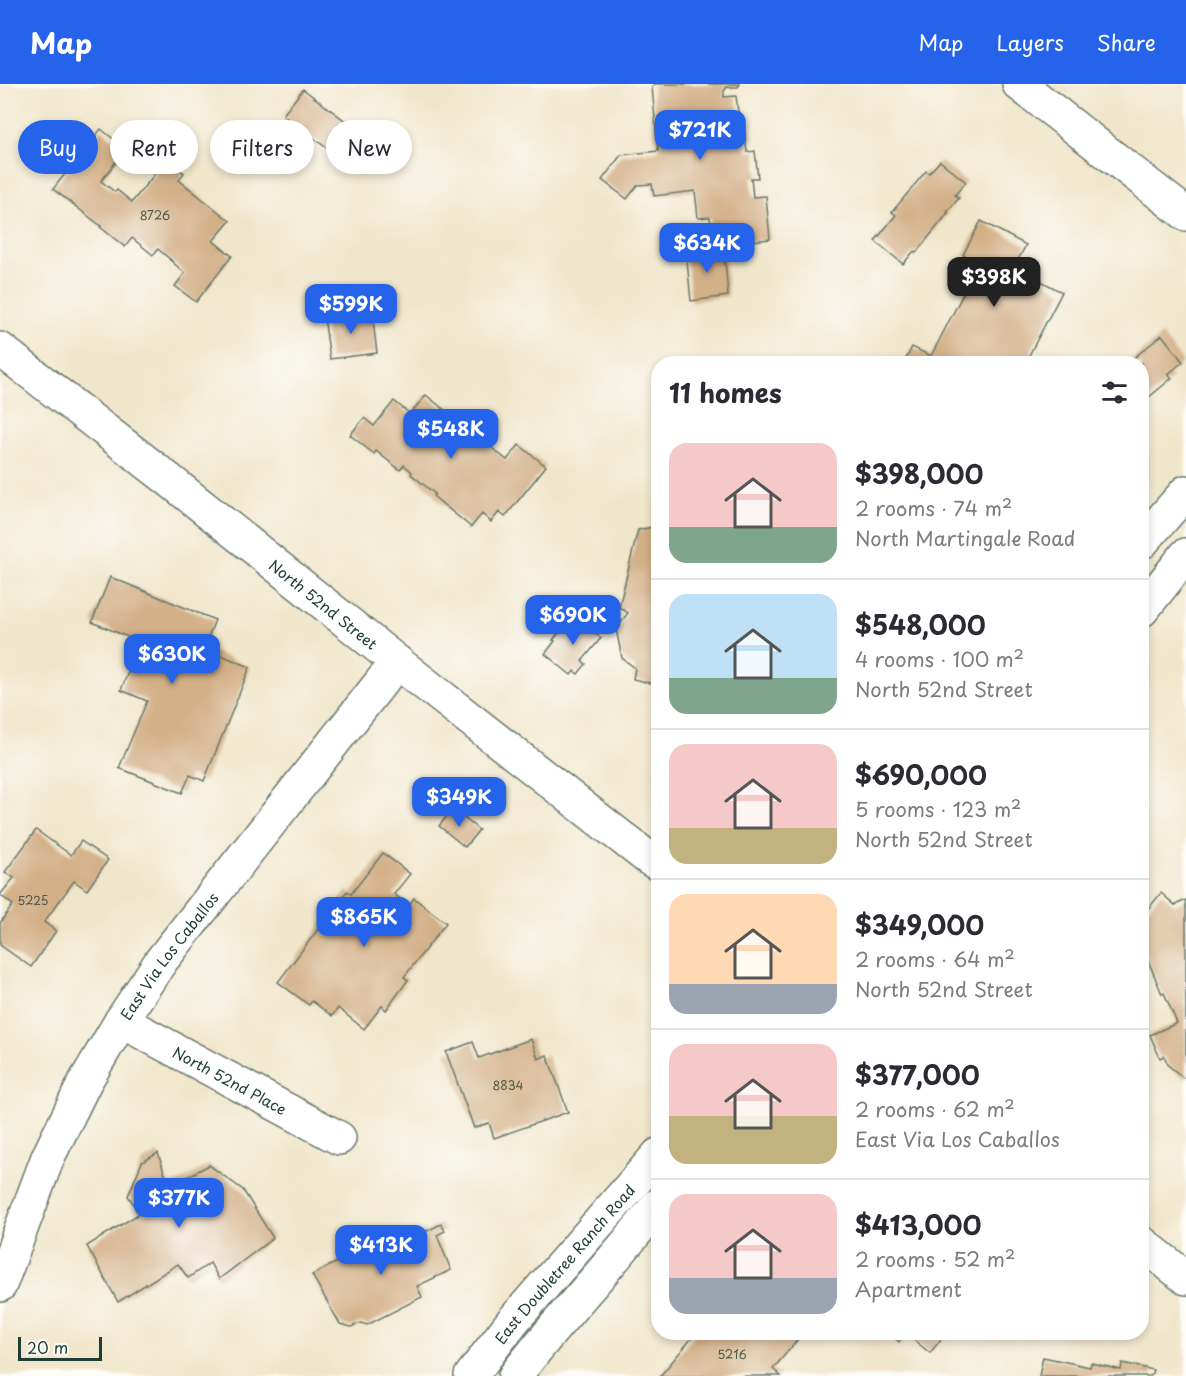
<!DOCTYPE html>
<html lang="en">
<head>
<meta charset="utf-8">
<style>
  :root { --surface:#fff; --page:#f7f7f7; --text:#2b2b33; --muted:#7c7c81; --line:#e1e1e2; --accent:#2563eb }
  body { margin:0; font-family:"Playpen Sans",sans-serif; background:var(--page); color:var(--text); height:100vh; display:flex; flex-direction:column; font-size:22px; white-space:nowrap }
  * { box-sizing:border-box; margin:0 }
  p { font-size:20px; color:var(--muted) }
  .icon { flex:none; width:33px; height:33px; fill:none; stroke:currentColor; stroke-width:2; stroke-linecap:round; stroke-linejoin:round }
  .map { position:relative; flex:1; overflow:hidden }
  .side { position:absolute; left:651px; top:272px; width:498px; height:984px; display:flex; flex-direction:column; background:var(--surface); border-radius:24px; box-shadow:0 3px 9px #0003 }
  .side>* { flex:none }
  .hud { position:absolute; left:18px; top:36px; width:543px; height:54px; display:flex; gap:12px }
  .scale { position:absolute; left:18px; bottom:15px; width:84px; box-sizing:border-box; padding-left:6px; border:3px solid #1f3d34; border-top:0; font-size:16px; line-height:21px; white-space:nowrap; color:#1f3d34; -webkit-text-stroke:4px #fdfcf7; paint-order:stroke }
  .price { position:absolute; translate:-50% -51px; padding:0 14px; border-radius:12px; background:var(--accent); color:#fff; font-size:20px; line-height:39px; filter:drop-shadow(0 2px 3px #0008) }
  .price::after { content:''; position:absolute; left:50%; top:36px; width:18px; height:14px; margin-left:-9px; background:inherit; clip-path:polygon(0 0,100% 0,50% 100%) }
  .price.selected { background:#222; color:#fff }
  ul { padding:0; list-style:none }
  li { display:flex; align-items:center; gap:18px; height:150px; padding:0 18px }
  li+li { border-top:2px solid var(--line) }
  li span { display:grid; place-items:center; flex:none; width:168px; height:120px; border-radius:18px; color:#555 }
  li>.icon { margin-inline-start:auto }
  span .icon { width:72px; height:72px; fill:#fffc; stroke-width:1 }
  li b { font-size:26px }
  h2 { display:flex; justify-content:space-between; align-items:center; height:72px; padding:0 18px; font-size:26px }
  .pill { padding:0 21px; border-radius:27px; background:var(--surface); box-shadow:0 3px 9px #0003; font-size:21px; line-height:54px }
  .pill.selected { background:var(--accent); color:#fff }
  header { display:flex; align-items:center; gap:36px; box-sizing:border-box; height:84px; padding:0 30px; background:var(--accent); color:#fff }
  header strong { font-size:28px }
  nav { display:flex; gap:33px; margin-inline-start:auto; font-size:21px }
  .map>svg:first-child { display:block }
</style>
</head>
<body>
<header>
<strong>Map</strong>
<nav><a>Map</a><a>Layers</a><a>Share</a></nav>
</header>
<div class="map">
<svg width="1186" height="1292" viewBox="0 0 1186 1292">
  <rect width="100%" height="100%" fill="#fdfcf7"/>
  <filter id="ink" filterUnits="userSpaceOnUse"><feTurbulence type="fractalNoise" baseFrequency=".0167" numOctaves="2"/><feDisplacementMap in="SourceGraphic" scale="12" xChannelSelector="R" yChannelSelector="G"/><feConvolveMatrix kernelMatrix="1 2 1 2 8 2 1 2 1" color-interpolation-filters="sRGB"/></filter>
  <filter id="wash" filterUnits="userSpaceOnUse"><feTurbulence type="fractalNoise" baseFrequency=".008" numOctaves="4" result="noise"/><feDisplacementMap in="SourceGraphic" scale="24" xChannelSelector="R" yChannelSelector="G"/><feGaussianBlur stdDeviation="1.35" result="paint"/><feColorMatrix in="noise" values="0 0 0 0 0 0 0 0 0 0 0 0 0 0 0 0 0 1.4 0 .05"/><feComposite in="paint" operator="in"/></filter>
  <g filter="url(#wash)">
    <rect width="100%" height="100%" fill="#f0e6cb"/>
    <g id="blocks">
      <g fill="#d3b088">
        <polygon points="655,0 740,0 738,3 727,3 724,7 724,13 736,12 740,43 744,42 747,68 755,67 758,94 751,94 753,113 766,112 770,155 713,161 710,133 698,134 695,107 654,112 652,100 638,101 627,115 602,96 621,71 658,67 652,3"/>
        <polygon points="303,5 352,42 332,68 283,31"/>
        <polygon points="101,45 126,65 101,97 115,108 117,106 132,118 167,75 184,89 179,96 230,137 213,157 232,172 196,218 175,202 185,189 170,176 171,176 158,165 153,171 132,154 125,163 100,143 101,142 53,105"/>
        <polygon points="940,77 966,98 955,111 959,114 947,128 948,129 916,169 914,167 903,180 875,157 896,131 892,128 926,87 929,89"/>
        <polygon points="981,137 1026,161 1014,183 1062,208 1025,279 904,279 912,263 931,272 979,179 963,171"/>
        <polygon points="724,163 728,212 691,217 686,167"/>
        <polygon points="372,227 377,269 330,275 324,233"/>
        <polygon points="1162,251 1183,278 1168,290 1172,294 1142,319 1142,279 1132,279 1130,277"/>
        <polygon points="426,311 507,376 519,361 546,382 505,433 499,428 491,438 482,430 471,443 433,412 435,410 411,390 412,388 404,381 400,386 376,367 374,370 350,351 364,334 374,342 394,317 410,330"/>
        <polygon points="658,442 658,601 633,595 635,584 622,574 616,545 628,529 619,523 638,446"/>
        <polygon points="110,493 215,536 204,564 250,583 204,697 190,691 182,709 119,684 147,617 121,606 140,558 92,538"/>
        <polygon points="573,531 601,554 582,577 586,580 578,590 574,587 571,591 545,570 555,557 553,556"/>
        <polygon points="453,725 479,746 465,763 439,742"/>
        <polygon points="36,746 71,771 81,757 108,776 87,806 74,797 44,838 56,847 31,883 0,861 0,839 13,821 0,811 14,794 5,788"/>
        <polygon points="383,769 410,790 394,810 409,821 414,814 446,839 404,893 408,896 386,926 382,922 364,945 338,924 332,932 312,917 309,921 278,898 347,807 351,810"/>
        <polygon points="1161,809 1175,821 1186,816 1186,996 1169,982 1164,972 1160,974 1150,951 1177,939 1164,909 1162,910 1142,862 1142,832"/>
        <polygon points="531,955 538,975 547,971 568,1028 494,1054 489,1039 474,1044 446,968 473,958 479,974"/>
        <polygon points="158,1069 169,1103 209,1081 243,1106 273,1154 219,1195 210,1179 188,1194 178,1180 118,1218 87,1162 140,1129 128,1112 142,1078"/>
        <polygon points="441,1140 445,1147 437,1151 451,1186 417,1202 422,1213 367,1241 361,1239 351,1243 340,1240 312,1191 343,1175 340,1169 396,1148 403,1159"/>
        <polygon points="697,1248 792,1248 799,1254 773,1285 781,1292 660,1292"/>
        <polygon points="887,1248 947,1248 930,1269 905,1249 899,1258"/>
        <polygon points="1043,1273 1090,1283 1091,1279 1121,1286 1122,1279 1153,1286 1151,1292 1039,1292"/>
      </g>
    </g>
  </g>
  <g filter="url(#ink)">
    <use href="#blocks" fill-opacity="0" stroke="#687869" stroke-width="1.5"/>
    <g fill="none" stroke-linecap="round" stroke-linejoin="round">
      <g stroke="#687869" stroke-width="36">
        <g id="minor">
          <polyline points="1019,0 1186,130"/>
          <path id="s1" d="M 0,265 L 168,395 L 397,578 L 648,774 L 658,780"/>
          <path id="s2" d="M 121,937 L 339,1054"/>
          <polyline points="1142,1159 1186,1194"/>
          <path id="s3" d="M 0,1201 L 48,1073 L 85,998 L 121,937 L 161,877 L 397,578"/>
        </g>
      </g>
      <g stroke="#687869" stroke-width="36">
        <g id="major">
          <polyline points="1142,458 1186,408"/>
          <polyline points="1142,526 1186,471"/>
          <path id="s4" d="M 471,1292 L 512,1238 L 658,1071"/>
          <path d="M 515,1292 C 560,1233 612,1180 658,1121"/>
        </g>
      </g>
      <use href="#minor" stroke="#fff" stroke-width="33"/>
      <use href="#major" stroke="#fff" stroke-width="33"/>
    </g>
  </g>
  <g text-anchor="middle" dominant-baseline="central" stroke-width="4.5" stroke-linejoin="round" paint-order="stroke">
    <g font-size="12" fill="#4c5a49">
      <text x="155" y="131">8726</text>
      <text x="33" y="816">5225</text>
      <text x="508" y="1001">8834</text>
      <text x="732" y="1270">5216</text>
    </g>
    <g font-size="15" fill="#1f3d34" stroke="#fdfcf7">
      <text stroke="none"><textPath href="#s1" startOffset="412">North 52nd Street</textPath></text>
      <text stroke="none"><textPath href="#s3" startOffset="372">East Via Los Caballos</textPath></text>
      <text stroke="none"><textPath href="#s2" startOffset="124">North 52nd Place</textPath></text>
      <text stroke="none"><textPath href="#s4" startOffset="146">East Doubletree Ranch Road</textPath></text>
    </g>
  </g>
</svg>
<div class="scale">20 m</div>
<b class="price" style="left:700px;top:77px">$721K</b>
<b class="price" style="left:707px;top:190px">$634K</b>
<b class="price selected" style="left:994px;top:224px">$398K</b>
<b class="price" style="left:351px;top:251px">$599K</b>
<b class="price" style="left:451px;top:376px">$548K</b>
<b class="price" style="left:573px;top:562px">$690K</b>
<b class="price" style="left:172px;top:601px">$630K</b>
<b class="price" style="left:459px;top:744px">$349K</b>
<b class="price" style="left:364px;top:864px">$865K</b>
<b class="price" style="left:179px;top:1145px">$377K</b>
<b class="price" style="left:381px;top:1192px">$413K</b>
<div class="hud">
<a class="pill selected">Buy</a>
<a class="pill">Rent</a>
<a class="pill">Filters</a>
<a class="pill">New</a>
</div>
<section class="side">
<h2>11 homes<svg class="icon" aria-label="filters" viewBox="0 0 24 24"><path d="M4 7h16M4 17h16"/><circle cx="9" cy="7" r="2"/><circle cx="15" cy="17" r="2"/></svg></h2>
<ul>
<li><span style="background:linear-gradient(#f6c9c9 70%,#7fa58c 0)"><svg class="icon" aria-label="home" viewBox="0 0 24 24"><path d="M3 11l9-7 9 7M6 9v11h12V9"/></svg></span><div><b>$398,000</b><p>2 rooms · 74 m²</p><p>North Martingale Road</p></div></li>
<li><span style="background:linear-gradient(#bfe0f5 70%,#7fa58c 0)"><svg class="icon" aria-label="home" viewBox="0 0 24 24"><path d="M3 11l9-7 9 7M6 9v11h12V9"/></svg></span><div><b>$548,000</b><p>4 rooms · 100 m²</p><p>North 52nd Street</p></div></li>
<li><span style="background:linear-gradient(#f6c9c9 70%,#c2b280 0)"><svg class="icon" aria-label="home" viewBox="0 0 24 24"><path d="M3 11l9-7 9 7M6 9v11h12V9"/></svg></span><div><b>$690,000</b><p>5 rooms · 123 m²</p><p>North 52nd Street</p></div></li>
<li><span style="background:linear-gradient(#ffd9b3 75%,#9aa5b1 0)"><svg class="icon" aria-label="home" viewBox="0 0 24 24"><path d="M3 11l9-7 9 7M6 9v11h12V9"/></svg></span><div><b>$349,000</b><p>2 rooms · 64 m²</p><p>North 52nd Street</p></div></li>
<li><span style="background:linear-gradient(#f6c9c9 60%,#c2b280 0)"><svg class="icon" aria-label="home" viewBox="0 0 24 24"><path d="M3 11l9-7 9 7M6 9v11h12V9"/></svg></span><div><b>$377,000</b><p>2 rooms · 62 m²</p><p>East Via Los Caballos</p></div></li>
<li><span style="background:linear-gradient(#f6c9c9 70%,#9aa5b1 0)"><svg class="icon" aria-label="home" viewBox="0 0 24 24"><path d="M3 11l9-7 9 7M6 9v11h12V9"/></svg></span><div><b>$413,000</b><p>2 rooms · 52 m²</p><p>Apartment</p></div></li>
</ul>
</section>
</div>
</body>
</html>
